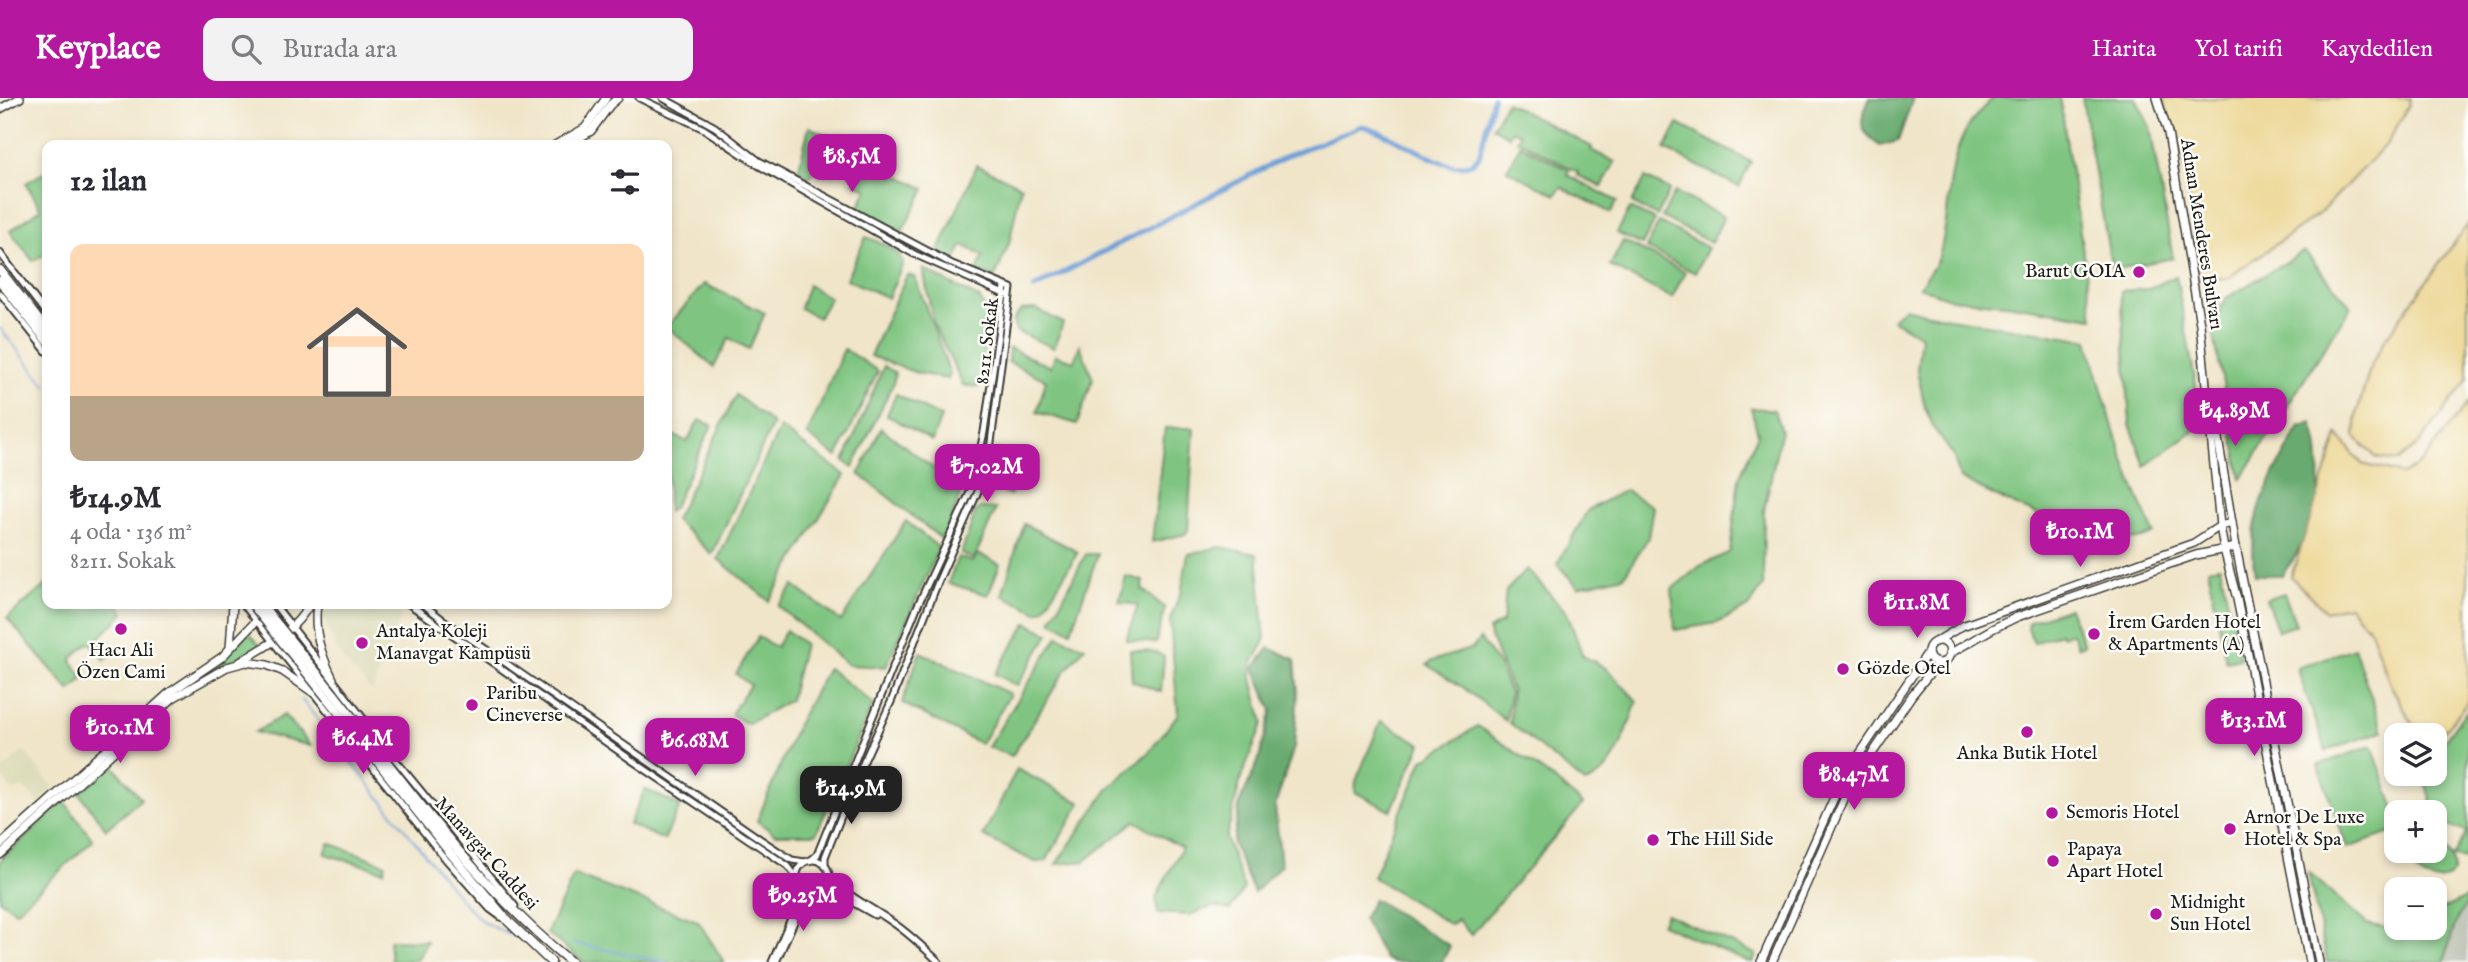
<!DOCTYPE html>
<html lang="tr">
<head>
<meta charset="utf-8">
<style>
  :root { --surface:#fff; --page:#f2f2f3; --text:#2b2b33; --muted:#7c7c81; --accent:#b5179e }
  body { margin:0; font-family:"IM FELL English",serif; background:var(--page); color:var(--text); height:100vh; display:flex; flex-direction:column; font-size:26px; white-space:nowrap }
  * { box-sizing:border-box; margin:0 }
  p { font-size:23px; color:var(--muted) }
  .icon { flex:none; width:38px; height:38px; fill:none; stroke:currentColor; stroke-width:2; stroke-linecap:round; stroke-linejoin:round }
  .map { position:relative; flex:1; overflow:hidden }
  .details { position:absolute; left:42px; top:42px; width:630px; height:469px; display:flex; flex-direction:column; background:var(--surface); border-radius:14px; box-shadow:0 4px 10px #0003 }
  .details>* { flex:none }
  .tools { position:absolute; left:2384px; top:625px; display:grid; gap:14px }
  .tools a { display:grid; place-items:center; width:63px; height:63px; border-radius:14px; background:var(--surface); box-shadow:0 4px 10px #0003; font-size:35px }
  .price { position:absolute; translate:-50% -60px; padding:0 16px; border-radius:14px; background:var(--accent); color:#fff; font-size:23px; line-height:46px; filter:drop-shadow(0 2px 4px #0008) }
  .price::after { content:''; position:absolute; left:50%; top:42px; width:21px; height:16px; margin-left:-10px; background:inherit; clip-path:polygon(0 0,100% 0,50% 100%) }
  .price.selected { background:#222; color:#fff }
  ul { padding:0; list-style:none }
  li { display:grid; align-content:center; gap:14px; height:371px; padding:0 28px }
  li span { display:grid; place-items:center; height:217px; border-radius:14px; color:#555 }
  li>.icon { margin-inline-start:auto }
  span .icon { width:126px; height:126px; fill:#fffc; stroke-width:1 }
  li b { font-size:30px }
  h2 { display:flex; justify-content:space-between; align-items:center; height:84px; padding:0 28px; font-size:30px }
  header { display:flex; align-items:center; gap:42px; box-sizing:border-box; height:98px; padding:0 35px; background:var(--accent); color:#fff }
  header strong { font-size:33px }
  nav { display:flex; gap:38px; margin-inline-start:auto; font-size:24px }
  .search { width:490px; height:63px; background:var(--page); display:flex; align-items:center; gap:18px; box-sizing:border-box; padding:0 24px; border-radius:14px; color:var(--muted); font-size:26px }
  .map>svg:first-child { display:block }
</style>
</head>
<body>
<header>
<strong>Keyplace</strong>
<div class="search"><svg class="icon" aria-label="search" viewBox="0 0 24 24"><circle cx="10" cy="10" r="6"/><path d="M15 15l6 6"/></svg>Burada ara</div>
<nav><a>Harita</a><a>Yol tarifi</a><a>Kaydedilen</a></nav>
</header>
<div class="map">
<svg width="2468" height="864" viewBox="0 0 2468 864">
  <rect width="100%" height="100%" fill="#fdfcf7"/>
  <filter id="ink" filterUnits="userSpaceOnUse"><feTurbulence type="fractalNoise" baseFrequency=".0143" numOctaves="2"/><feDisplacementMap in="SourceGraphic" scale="14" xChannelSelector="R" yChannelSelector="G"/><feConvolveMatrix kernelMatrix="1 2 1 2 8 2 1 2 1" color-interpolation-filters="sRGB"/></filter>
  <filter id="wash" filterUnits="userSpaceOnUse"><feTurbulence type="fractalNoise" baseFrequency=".00686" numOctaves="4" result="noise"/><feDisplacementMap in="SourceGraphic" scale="28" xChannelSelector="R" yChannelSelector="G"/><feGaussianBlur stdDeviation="1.57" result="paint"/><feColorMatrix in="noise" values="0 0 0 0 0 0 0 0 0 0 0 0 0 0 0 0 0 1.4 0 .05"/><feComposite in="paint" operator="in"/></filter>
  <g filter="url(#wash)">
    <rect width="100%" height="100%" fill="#f0e5c9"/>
    <g fill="#deddbb">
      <polygon points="324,506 399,507 401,520 372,593 344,563 337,552 326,527 323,516"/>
      <polygon points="24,653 53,689 39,705 23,689 13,693 0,677 0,674"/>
    </g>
    <polygon fill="#c3c6b9" points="2468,804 2468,864 2444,864 2455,826"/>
    <g fill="#7fc581" stroke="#4e704e" stroke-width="2">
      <path d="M 1994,0 L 2060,0 L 2093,220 L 2006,206 L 1952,201 L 1919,189 C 1927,178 1938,165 1941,151 C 1955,94 1941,43 1994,0 Z"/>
      <polygon points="2082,0 2136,0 2150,29 2173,160 2112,172"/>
      <polygon points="1506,4 1592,49 1591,52 1615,64 1602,89 1577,77 1578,74 1517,42 1520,36 1512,32 1509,38 1493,29"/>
      <polygon points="1678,26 1751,64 1739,89 1665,51"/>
      <polygon points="809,29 859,52 850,70 819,67 810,79 798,73"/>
      <polygon points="1520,47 1569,72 1567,77 1617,103 1611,115 1561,89 1556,97 1507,72"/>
      <polygon points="864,60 925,91 902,134 858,111 867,91 854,85"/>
      <polygon points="977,67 1021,88 1009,146 995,179 977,174 983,158 963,147 954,163 938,154"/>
      <polygon points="47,73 47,155 33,163 10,133 41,111 26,85"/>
      <polygon points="1645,80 1670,92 1657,118 1632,105"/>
      <polygon points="1675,94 1724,119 1711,145 1662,119"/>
      <polygon points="1630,110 1655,122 1642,147 1617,135"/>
      <polygon points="1659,124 1708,150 1695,175 1646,150"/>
      <path d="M 866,139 C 881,145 897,149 903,165 L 888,200 L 846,181 Z"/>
      <polygon points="1623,143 1685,174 1672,200 1610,168"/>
      <polygon points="2304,153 2351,208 2241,381 2212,227 2225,201"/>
      <polygon points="923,171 980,201 989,221 979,289 963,287 934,227"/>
      <polygon points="907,177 915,179 950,276 948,281 917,275 870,258"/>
      <polygon points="2176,178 2203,326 2145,368 2130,326 2121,193 2149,191"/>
      <polygon points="704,186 765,215 749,251 729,240 714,269 667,229"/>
      <polygon points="808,187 830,200 818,220 800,210"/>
      <path d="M 1904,210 L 1943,219 L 2088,242 C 2106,308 2124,373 2154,435 C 2123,451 2110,434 2082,426 C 2068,421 2053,422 2039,417 C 2012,407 1986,394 1960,380 L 1953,357 L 1935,332 L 1925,310 L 1917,272 L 1921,238 L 1892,221 Z"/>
      <polygon points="1036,211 1063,225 1054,250 1016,233 1013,223 1021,212"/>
      <polygon points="1080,247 1093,281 1077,326 1037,314 1046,282 1008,264 1009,250 1051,269 1055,257 1074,263"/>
      <polygon points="844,251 878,273 837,359 807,337"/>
      <polygon points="884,268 895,275 893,286 853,369 844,363"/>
      <polygon points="896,296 941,319 932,343 887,317"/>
      <polygon points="736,297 773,326 712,456 675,422"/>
      <polygon points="1751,310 1774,312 1781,333 1764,412 1763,488 1749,509 1717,525 1675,532 1672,491 1700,468 1730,454 1739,380 1758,336"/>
      <polygon points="699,322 712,327 673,410 668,414 667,334 687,344"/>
      <polygon points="780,330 845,377 769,503 718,461"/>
      <polygon points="881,330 962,392 943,442 859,376"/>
      <polygon points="1165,330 1194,330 1188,432 1186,436 1152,444"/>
      <polygon points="997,351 1026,368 1010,397 996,389 992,376"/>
      <polygon points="1625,392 1653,409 1648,440 1624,478 1578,489 1557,466 1588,412"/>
      <polygon points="981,410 996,411 974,461 961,456 976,413"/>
      <polygon points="906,423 939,450 886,569 848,567 778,508 794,488 841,523"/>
      <polygon points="1024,426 1078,454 1044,511 1037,514 1002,497"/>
      <polygon points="1220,449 1257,456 1265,543 1252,566 1251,577 1263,625 1242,677 1226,740 1244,790 1230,812 1214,808 1189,817 1158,815 1156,799 1182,750 1135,723 1085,763 1056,766 1109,690 1149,654 1178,616 1170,522 1181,494 1188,456"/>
      <polygon points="978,456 1000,466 988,497 948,485 958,459 973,464"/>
      <polygon points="1086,456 1098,456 1071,533 1051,523"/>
      <polygon points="2220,468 2240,560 2226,563 2208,470"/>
      <path d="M 1527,471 L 1567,515 L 1583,558 L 1606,570 L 1637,603 C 1627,631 1616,675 1585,685 L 1510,625 L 1512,593 L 1488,532 L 1503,524 L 1506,493 Z"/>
      <polygon points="1126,478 1143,483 1142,491 1165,510 1156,545 1126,542 1138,507 1119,504"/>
      <polygon points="47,486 47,506 118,506 124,515 99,540 112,556 105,562 92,546 88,545 72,560 72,564 84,580 70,593 7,520"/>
      <polygon points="2284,495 2296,527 2278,533 2266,501"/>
      <polygon points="2069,510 2084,547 2078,549 2072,535 2062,538 2060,535 2034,545 2028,531 2029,524"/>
      <polygon points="1027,525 1049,536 1017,588 995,576"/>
      <polygon points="786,532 804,546 790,602 748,626 731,616 750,587 736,576 758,539 776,549"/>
      <polygon points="249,535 262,549 198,580 198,579"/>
      <polygon points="1058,538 1085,549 1065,573 1012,658 988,649"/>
      <polygon points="1480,541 1498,566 1510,595 1506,623 1464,590 1427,567 1432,563 1473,550"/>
      <polygon points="2354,550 2383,633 2326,653 2297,570"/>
      <polygon points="1130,552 1156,554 1164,559 1161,594 1132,583"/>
      <polygon points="920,554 1010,596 981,646 902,605"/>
      <polygon points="828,570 873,606 816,736 775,736 757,723 798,625"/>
      <path d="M 2468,612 L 2468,761 L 2453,759 L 2467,734 L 2436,724 L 2425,682 L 2428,676 L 2434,676 C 2434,652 2453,629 2468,612 Z"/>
      <polygon points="284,617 311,648 255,634"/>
      <polygon points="1381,623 1421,646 1391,713 1355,694 1356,683"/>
      <polygon points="1478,628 1544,674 1583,706 1471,837 1457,821 1451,827 1373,779 1423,662"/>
      <polygon points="2372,648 2396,714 2396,733 2347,750 2318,667"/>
      <polygon points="111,665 141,701 106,731 79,695"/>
      <polygon points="1017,671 1081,705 1046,763 1035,764 983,738"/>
      <polygon points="645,691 680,708 664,742 629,726"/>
      <polygon points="64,703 93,742 16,813 0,802 0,763"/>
      <path d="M 2434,739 C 2449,750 2468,780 2437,782 C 2432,783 2426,781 2421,778 C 2414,773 2409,763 2404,756 L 2404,753 L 2434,752 Z"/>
      <polygon points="329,745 386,766 384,773 325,756"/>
      <polygon points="2308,774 2367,826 2390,831 2434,830 2434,815 2468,799 2468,804 2455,826 2444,864 2327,864"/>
      <polygon points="574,777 698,823 724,864 583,864 547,835"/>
      <polygon points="1666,816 1756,856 1753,864 1748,864 1661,826"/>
      <polygon points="389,842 427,843 417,862 391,864"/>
    </g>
    <g fill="#67aa6f" stroke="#426346" stroke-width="2">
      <path d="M 1870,0 L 1913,0 L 1898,43 L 1880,48 C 1857,31 1859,25 1870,0 Z"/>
      <path d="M 2312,325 C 2322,352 2322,403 2311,429 C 2303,447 2293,462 2282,477 L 2255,477 C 2245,415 2273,380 2300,328 Z"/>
      <polygon points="1269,550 1295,561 1298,595 1294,649 1275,708 1281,767 1254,795 1233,746 1240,704 1258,664 1272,612 1254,570"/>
      <polygon points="1374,801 1450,848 1442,864 1392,864 1385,861 1363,821"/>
    </g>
    <g fill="#eeda9e" stroke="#857b5d" stroke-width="2">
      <polygon points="2163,0 2410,0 2409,7 2388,44 2320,115 2228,180 2200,182 2184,64"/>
      <polygon points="2468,126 2468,281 2421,343 2399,363 2377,360 2355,339 2357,315 2371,267 2385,241"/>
      <polygon points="2468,305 2468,604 2434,645 2434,637 2419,637 2390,586 2370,532 2349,508 2325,513 2291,479 2338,337 2362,366 2403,376 2422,364"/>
    </g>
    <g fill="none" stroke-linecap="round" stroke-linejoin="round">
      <g stroke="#6e9fd8" stroke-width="2">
        <polyline points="0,230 47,289"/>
        <polyline points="302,602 462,803 483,824 510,837"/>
        <polyline points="573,845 666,864"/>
      </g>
      <path stroke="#6e9fd8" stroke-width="5" d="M 1034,190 L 1289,57 L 1362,28 C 1392,34 1435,68 1459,68 C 1468,68 1473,65 1479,59 L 1493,0"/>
    </g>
  </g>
  <g filter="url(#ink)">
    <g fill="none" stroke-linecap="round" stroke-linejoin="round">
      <g stroke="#3c3a36" stroke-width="9">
        <g id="minor">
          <polyline points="639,0 704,31 758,67 914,156 1006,197"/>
          <polyline points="663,0 715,29 759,63 952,166 1011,190 990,352 979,391 938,484 891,604 855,683 825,759 825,768"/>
          <polyline points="0,155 47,217"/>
          <polyline points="0,195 47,254"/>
          <polyline points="243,506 442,757 490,811 501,819"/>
          <polyline points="274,506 394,660 515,808"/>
          <polyline points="409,506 630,661 788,768 797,780"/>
          <polyline points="423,506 442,521 760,741 792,762 805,764"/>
          <circle cx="813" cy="778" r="16"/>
          <polyline points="810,763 817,757 917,509 972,390 984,334 1005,189"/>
          <path d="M 828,779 C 847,798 871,809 892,824 C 910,836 924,850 939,864"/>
          <polyline points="821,791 836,795 875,817"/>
          <polyline points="772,864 799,802 800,788"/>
          <polyline points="776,864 803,804 814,794"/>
        </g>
      </g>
      <g stroke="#3c3a36" stroke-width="10">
        <g id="major">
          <polyline points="2157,0 2168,35 2200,226 2220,428 2224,451 2237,501 2309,864"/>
          <polyline points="0,11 20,0"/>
          <polyline points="555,47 585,30 606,0"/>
          <polyline points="568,47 591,33 610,7 618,0"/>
          <polyline points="2212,304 2236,449 2319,864"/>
          <path d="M 317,506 C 313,534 321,556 333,581"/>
          <polyline points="1937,543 1962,528 2194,445 2220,428 2232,425"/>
          <circle cx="1939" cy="554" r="11"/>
          <polyline points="230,550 233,506"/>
          <polyline points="1949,556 1992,531 2017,519 2196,457 2236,449"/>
          <path d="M 240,564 C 269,546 292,536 310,506"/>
          <polyline points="0,747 169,595 222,559 272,506"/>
          <polyline points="0,757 173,600 227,569 246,564 267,567 282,573 315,596"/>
          <polyline points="1761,864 1841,684 1928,554"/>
          <polyline points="1772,864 1849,690 1912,597 1938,565"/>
        </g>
      </g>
      <g stroke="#3c3a36" stroke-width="11">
        <g id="highway">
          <polyline points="0,172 47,233"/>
          <polyline points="0,183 47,243"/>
          <path d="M 334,596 C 408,690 477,788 571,864"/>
          <polyline points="327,600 451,756 508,823 551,864"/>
        </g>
      </g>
      <use href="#minor" stroke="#fff" stroke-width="5"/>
      <use href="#major" stroke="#fff" stroke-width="7"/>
      <use href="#highway" stroke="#fff" stroke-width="8"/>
      <g stroke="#3c3a36" stroke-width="11" stroke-linecap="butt">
        <g id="highway-bridge">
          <polyline points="252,506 327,600"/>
          <polyline points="261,506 334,596"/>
        </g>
      </g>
      <use href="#highway-bridge" stroke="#fff" stroke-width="8"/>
    </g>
  </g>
  <g fill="#b5179e" stroke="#fdfcf7" stroke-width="2.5">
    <circle cx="2139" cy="174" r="7"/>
    <circle cx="121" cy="531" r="7"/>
    <circle cx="2094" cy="536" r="7"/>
    <circle cx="362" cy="545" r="7"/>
    <circle cx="1843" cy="571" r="7"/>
    <circle cx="472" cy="607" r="7"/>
    <circle cx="2027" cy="634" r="7"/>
    <circle cx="2052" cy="715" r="7"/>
    <circle cx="2230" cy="731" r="7"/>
    <circle cx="1653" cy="742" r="7"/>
    <circle cx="2053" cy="763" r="7"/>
    <circle cx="2156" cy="816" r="7"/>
  </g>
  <g text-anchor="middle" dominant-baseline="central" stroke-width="5" stroke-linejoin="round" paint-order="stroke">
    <g font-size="19" fill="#1c1c1c" stroke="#fdfcf7">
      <text transform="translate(2201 136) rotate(81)">Adnan Menderes Bulvarı</text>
      <text transform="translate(988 243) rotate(-83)">8211. Sokak</text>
      <text transform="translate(486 756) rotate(48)">Manavgat Caddesi</text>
    </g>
    <g font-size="19" fill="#1c1c1c" stroke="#fdfcf7" text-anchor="start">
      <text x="2125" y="174" text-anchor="end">Barut GOIA</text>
      <text x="2108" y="525">İrem Garden Hotel<tspan x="2108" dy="22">&amp; Apartments (A)</tspan></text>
      <text x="376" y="534">Antalya Koleji<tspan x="376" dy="22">Manavgat Kampüsü</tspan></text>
      <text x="121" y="553" text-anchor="middle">Hacı Ali<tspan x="121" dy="22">Özen Cami</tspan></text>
      <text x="1857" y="571">Gözde Otel</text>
      <text x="486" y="596">Paribu<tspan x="486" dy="22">Cineverse</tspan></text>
      <text x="2027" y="656" text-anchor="middle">Anka Butik Hotel</text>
      <text x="2066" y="715">Semoris Hotel</text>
      <text x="2244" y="720">Arnor De Luxe<tspan x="2244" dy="22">Hotel &amp; Spa</tspan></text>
      <text x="1667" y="742">The Hill Side</text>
      <text x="2067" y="752">Papaya<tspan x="2067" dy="22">Apart Hotel</tspan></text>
      <text x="2170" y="805">Midnight<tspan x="2170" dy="22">Sun Hotel</tspan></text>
    </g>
  </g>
</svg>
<div class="tools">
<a><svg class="icon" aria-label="layers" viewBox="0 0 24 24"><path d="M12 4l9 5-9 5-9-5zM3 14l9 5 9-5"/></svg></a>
<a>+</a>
<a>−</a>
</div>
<b class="price" style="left:852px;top:96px">₺8.5M</b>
<b class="price" style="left:2235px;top:350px">₺4.89M</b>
<b class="price" style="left:987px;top:406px">₺7.02M</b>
<b class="price" style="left:2080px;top:471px">₺10.1M</b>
<b class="price" style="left:1917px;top:542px">₺11.8M</b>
<b class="price" style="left:2254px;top:660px">₺13.1M</b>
<b class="price" style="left:120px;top:667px">₺10.1M</b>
<b class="price" style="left:363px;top:678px">₺6.4M</b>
<b class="price" style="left:695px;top:680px">₺6.68M</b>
<b class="price" style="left:1854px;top:714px">₺8.47M</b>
<b class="price selected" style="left:851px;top:728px">₺14.9M</b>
<b class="price" style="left:803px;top:835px">₺9.25M</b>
<section class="details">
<h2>12 ilan<svg class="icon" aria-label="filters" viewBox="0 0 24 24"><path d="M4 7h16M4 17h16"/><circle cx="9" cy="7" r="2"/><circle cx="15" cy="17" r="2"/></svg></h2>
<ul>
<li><span style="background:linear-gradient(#ffd9b3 70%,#b9a48a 0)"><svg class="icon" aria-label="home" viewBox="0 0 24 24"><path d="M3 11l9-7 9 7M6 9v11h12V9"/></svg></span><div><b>₺14.9M</b><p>4 oda · 136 m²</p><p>8211. Sokak</p></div></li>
</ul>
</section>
</div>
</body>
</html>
